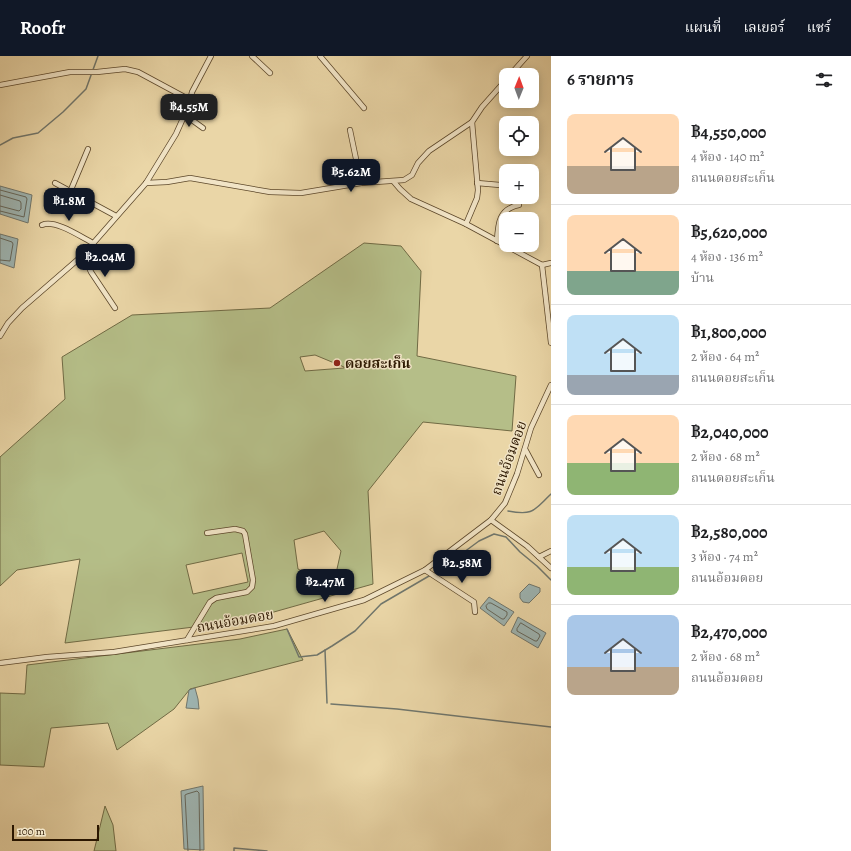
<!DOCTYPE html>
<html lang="th">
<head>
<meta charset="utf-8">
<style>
  :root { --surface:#fff; --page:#f6f6f6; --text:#202124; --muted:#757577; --line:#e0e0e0; --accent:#111827 }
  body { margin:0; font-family:Alegreya,"Noto Serif Thai",serif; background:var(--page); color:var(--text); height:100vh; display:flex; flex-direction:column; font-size:15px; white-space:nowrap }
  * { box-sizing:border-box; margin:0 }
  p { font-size:13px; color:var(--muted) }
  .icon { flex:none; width:22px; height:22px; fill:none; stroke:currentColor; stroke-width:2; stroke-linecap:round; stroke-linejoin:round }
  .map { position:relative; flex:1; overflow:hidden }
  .side { display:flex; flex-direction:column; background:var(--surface); width:300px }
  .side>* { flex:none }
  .needle { width:26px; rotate:1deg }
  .buttons { position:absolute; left:499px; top:12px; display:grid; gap:8px }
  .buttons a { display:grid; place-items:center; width:40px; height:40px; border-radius:8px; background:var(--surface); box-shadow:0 2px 10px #0003; font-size:20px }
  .scale { position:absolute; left:12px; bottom:10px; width:87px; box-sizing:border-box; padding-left:4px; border:2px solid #2c1700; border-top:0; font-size:11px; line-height:14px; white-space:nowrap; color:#2c1700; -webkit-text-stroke:3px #f1e4c6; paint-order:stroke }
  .price { position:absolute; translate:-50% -34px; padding:0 9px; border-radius:8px; background:var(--accent); color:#fff; font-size:13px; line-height:26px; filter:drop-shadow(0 1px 2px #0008) }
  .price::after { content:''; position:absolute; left:50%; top:24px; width:12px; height:9px; margin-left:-6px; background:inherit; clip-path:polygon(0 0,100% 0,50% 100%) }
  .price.selected { background:#222; color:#fff }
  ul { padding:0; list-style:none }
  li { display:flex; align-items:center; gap:12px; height:100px; padding:0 16px }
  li+li { border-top:1px solid var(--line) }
  li span { display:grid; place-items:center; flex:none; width:112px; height:80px; border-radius:8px; color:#555 }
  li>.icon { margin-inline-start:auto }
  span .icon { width:48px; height:48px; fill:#fffc; stroke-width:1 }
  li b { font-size:17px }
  h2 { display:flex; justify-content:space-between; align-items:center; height:48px; padding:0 16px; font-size:17px }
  header { display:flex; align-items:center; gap:24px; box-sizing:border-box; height:56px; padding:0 20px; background:var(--accent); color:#fff }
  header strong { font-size:19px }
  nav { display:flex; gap:22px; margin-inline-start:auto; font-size:14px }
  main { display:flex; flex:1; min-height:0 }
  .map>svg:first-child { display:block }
</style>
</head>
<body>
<header>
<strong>Roofr</strong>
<nav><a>แผนที่</a><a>เลเยอร์</a><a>แชร์</a></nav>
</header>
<main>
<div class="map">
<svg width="551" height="795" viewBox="0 0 551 795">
  <rect width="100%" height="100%" fill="#ead6a7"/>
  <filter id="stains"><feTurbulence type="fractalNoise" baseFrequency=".005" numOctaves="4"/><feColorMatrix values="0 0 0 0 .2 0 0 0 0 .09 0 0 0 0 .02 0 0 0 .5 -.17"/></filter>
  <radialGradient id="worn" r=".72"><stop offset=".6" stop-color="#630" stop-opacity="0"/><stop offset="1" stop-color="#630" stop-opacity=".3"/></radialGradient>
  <g fill="#b5be88" stroke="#706a44" fill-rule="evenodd">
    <path d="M 364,187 L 401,190 L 421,215 L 417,300 L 516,320 L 512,375 L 423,366 L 368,435 L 373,528 L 242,565 L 65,587 L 80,503 L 17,514 L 0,530 L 0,401 L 65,343 L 62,301 L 132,259 L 270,252 ZM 315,299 L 344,311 L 344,312 L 305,315 L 300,301 ZM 324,475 L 341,495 L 333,531 L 298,513 L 294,484 ZM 242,497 L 248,526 L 193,538 L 186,509 Z"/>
    <polygon points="287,573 303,604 190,633 174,653 117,694 108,667 51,672 44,711 0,709 0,637 25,638 27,609 240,583"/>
    <polygon points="105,750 113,769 116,795 94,795"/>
  </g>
  <g fill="#9eb6b4" stroke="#70766c">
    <polygon points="0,130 32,139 28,167 0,158"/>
    <polygon points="0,178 18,183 14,212 0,207"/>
    <polygon points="529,528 540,532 540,536 529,547 523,546 520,542 520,537"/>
    <polygon points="489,541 514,556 504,570 480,552"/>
    <polygon points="518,561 546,577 538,592 511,576"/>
    <polygon points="195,632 198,643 199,653 186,652 189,634"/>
    <polygon points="203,730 204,794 184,793 181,735"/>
  </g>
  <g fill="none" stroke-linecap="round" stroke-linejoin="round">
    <g stroke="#65665a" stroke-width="1">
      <polyline points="0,134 26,141 27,143 24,161 0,155"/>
      <polyline points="0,139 20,145 21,147 21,153 19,155 0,150"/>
      <polyline points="0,182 12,186 13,188 10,205 0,204"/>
      <polygon points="489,547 491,547 507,556 507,559 504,563 502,563 487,553 486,550"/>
      <polygon points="521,567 539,578 540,580 537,585 535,585 517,575 517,573"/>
      <polyline points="188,795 185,739 187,738 197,735 199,737 200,795"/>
    </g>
    <g stroke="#70766c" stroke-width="1.5">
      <polyline points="0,89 13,82 38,77 63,56 86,33 98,0"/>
      <path d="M 508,455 C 534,460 534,454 551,438"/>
      <polyline points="287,573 299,601 317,599 332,590 355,575 381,548 441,513 479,485 494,478 506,481 520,496 537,510 551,524"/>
      <polyline points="325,594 327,647"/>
      <polyline points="331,648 397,653 551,671"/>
      <polyline points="234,795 234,792 267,795"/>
    </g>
    <g stroke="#5c472a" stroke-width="6">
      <g id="minor">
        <polyline points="252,0 270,17"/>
        <polyline points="320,0 364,52"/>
        <polyline points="510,19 527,0"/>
        <polyline points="0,29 70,16 97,16 125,13 138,16 190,44"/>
        <polyline points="185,59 203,72"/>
        <polyline points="350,74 361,127"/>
        <polyline points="394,126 400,133 411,143 466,168 542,209"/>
        <polyline points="55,127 116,160"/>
        <polyline points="146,127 167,126 190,122 270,136 301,137 361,127 404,124 412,119 418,107 429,95 472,66 482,51 506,24"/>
        <polyline points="477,127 500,129 506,132"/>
        <polyline points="70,136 88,93"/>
        <polyline points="466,168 477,142 478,134 472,66"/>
        <path d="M 42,169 C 55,163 81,181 93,187"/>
        <path d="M 497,185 C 498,167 499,153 519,149"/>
        <polyline points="83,199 91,216 115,252"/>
        <polyline points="542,209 551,287"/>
        <polyline points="542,209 551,207"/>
        <polyline points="0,280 8,267 22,252 83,199 146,127 176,78 189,49 192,36 211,0"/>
        <polyline points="525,393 539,419"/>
        <polyline points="491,464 527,490 551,512"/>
        <polyline points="539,501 551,495"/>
        <polyline points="425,514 474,546 475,556"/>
        <polyline points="187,584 210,546 216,542 247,536 252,531 253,524 245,478 243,475 235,473 207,477"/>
        <polyline points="0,607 47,601 114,596 274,570 364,544 425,514 491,464 505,447 517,418 531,372 551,329"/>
      </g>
    </g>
    <use href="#minor" stroke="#f1e4c6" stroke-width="4.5"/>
  </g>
  <circle fill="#8f2418" stroke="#f1e4c6" stroke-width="1.5" cx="337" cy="307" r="4"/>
  <g text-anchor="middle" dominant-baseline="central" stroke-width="3" stroke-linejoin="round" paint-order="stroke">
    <g font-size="14" font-weight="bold" fill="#2c1700" stroke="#f1e4c6" text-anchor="start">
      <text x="345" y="307">ดอยสะเก็น</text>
    </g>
    <g font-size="14" fill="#2c1700" stroke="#f1e4c6">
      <text transform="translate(509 402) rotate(-70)">ถนนอ้อมดอย</text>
      <text transform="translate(235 565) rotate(-10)">ถนนอ้อมดอย</text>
    </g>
  </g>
  <rect width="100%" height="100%" filter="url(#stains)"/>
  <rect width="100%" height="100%" fill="url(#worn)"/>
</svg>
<div class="buttons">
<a><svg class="needle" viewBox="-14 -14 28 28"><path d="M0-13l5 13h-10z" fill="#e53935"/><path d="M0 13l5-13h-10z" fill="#757577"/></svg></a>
<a><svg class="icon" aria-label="locate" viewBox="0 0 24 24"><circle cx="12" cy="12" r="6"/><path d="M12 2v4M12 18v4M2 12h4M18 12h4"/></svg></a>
<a>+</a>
<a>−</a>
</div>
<div class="scale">100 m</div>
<b class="price selected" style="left:189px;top:72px">฿4.55M</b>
<b class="price" style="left:351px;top:137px">฿5.62M</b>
<b class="price" style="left:69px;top:166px">฿1.8M</b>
<b class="price" style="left:105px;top:222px">฿2.04M</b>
<b class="price" style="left:462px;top:528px">฿2.58M</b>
<b class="price" style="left:325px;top:547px">฿2.47M</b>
</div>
<section class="side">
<h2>6 รายการ<svg class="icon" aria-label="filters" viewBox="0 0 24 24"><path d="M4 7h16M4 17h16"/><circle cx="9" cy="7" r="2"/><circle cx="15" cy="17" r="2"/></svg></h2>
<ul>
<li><span style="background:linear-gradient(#ffd9b3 65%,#b9a48a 0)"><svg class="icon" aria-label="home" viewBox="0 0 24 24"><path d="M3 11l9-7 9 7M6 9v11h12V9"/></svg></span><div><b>฿4,550,000</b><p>4 ห้อง · 140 m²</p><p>ถนนดอยสะเก็น</p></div></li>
<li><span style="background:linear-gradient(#ffd9b3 70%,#7fa58c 0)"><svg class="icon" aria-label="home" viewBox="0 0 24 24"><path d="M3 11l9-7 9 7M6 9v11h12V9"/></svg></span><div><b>฿5,620,000</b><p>4 ห้อง · 136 m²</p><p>บ้าน</p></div></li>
<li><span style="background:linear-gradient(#bfe0f5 75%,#9aa5b1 0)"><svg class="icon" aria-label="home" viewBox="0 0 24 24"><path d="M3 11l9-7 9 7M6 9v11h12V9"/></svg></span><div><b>฿1,800,000</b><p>2 ห้อง · 64 m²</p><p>ถนนดอยสะเก็น</p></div></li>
<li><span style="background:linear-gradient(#ffd9b3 60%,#8fb573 0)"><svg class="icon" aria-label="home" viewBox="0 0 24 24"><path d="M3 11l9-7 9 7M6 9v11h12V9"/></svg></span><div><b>฿2,040,000</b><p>2 ห้อง · 68 m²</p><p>ถนนดอยสะเก็น</p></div></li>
<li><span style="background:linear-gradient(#bfe0f5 65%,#8fb573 0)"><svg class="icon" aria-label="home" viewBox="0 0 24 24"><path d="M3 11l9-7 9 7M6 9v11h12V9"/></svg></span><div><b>฿2,580,000</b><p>3 ห้อง · 74 m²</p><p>ถนนอ้อมดอย</p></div></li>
<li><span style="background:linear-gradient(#a9c7e8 65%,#b9a48a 0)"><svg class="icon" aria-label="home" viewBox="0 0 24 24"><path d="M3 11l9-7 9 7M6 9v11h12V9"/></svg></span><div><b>฿2,470,000</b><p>2 ห้อง · 68 m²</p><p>ถนนอ้อมดอย</p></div></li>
</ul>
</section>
</main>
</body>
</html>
